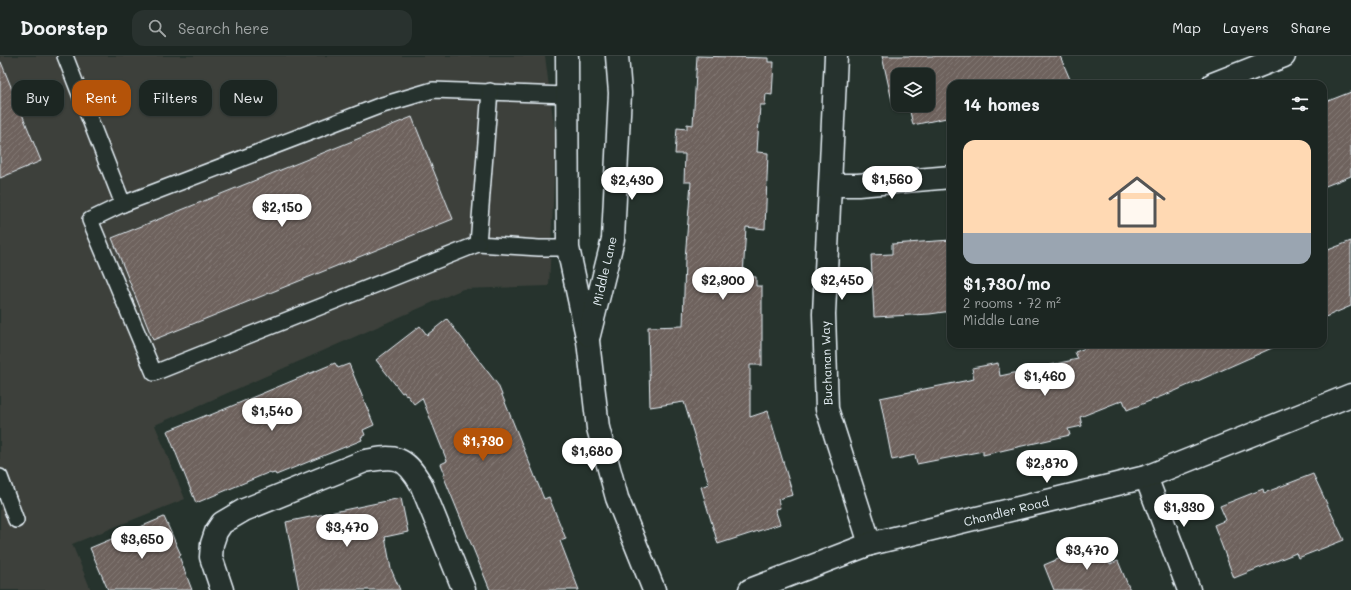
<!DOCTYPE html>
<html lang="en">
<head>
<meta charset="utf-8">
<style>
  :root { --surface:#1c2622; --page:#29322f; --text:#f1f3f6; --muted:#a0a5a5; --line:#3a4340; --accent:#b45309 }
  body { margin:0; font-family:Mali,sans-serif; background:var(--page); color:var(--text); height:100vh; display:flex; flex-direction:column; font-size:15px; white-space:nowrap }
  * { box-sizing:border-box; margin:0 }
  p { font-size:13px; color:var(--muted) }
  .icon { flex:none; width:22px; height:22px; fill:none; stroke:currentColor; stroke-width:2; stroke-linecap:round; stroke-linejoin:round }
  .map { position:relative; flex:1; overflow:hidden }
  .drawer { position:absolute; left:947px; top:24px; width:380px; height:268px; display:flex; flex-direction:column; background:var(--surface); border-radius:12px; box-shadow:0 1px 3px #0004,0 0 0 1px var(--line) }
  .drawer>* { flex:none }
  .top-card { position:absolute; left:12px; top:24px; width:380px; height:36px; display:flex; gap:8px }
  .controls { position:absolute; left:891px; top:12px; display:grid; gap:8px }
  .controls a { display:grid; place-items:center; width:44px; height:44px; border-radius:8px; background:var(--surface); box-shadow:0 1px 3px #0004,0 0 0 1px var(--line); font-size:20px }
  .price { position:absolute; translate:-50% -34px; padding:0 9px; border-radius:14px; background:#fff; color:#222; font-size:13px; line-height:26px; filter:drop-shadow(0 1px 2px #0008) }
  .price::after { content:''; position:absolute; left:50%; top:24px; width:12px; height:9px; margin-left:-6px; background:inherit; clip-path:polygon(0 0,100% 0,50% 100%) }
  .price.active { background:var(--accent); color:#fff }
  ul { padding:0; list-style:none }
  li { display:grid; align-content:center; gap:8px; height:212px; padding:0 16px }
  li+li { border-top:1px solid var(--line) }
  li span { display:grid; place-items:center; height:124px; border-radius:12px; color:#555 }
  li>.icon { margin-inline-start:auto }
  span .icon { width:72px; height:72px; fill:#fffc; stroke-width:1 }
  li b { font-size:17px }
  h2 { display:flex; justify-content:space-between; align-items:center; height:48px; padding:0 16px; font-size:17px }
  .pill { padding:0 14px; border-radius:12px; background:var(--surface); box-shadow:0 1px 3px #0004,0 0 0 1px var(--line); font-size:14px; line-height:36px }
  .pill.active { background:var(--accent); color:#fff }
  header { display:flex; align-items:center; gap:24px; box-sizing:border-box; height:56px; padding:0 20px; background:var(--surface); border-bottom:1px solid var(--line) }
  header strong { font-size:19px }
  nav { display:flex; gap:22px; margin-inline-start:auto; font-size:14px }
  .search { width:280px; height:36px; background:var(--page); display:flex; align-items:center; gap:10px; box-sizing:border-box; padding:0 14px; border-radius:12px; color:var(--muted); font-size:15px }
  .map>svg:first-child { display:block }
</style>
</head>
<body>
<header>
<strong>Doorstep</strong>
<div class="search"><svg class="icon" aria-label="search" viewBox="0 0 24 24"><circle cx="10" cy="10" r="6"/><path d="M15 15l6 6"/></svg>Search here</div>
<nav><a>Map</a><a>Layers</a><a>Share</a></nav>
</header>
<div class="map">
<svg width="1351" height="534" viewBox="0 0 1351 534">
  <defs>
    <pattern id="building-hatch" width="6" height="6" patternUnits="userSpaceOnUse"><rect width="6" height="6" fill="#6e625d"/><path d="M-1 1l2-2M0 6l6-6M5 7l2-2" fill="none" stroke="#837975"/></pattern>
  </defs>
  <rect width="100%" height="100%" fill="#26332d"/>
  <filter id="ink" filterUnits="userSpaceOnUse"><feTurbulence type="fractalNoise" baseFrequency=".025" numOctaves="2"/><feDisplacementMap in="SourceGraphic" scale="8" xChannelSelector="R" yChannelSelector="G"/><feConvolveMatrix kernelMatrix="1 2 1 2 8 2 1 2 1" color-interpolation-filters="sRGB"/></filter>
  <g filter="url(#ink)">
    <polygon fill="#3c413b" points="0,0 545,0 556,85 549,230 463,233 155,369 185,443 72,488 91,534 0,534"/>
    <g fill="url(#building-hatch)" stroke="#e8f1f8" fill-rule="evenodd">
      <polygon points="697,0 768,2 768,6 774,6 772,39 766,38 765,49 760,49 757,96 768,97 765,173 746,171 743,220 756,221 756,230 762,230 762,309 750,309 750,361 768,355 793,439 778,443 780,452 775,453 780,468 718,488 701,431 709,428 684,346 650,351 648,271 683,270 685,203 691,126 684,126 685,98 675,98 677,72 687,73 687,68 693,69"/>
      <path d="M 882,0 L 1060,0 L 1072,28 L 951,28 L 951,61 L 913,69 L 909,51 L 894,54 ZM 898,19 L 928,19 L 928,49 L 898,49 Z"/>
      <polygon points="0,6 1,6 41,105 0,122"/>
      <polygon points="1351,36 1351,120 1323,131 1323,47"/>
      <polygon points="412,61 453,163 153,284 112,182"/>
      <polygon points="951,184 951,255 930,258 874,261 871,199 892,198 892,188"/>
      <polygon points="1351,185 1351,250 1323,262 1323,196"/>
      <polygon points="447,263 498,329 544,443 549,441 566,483 560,485 579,534 490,534 443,419 445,418 441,408 447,405 422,342 414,348 407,339 406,340 404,336 402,337 376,304 420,270 427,279"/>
      <polygon points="1096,288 1281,288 1175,335 1127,354 1123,344 1080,361 1082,370 1068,373 1070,379 983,399 983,395 917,408 915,399 892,404 880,342 974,323 972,312 998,307 1000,320 1078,303 1075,296"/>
      <polygon points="335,307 338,312 349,308 374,369 363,374 365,379 361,381 362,384 276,419 275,417 271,418 270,416 196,447 167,375 207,359 208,360"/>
      <polygon points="1313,418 1344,484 1298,502 1296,497 1234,522 1214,469 1226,464 1220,450 1263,433 1264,437"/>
      <polygon points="401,442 408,476 385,481 391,513 400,534 299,534 286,466"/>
      <polygon points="164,461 181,499 179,500 192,534 108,534 90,492"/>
      <polygon points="1101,485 1110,508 1118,505 1130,534 1054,534 1044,509"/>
    </g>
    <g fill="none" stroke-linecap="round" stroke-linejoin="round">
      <g stroke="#e8f1f8" stroke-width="18">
        <g id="lane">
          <polyline points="65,0 123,148 379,50 433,34 566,39"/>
          <polyline points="490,35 478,188 539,192 568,192"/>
          <polyline points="123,148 90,164 154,317 478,188"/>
          <polyline points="0,421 16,464"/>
        </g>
      </g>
      <g stroke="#e8f1f8" stroke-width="25">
        <g id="street">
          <polyline points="836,0 824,258 827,353 870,488"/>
          <polyline points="1213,28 1284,0"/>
          <polyline points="831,129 858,129 951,121"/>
          <polyline points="1146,421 1189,534"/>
          <path d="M 222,534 L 211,501 L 212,488 L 216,476 L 222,467 L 244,454 L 365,405 C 395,399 405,400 421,428 L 464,534"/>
          <polyline points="750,534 870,488 1146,421 1351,339"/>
        </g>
      </g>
      <g stroke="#e8f1f8" stroke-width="25">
        <g id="secondary">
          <polyline points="567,0 568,192 588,285 598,372 617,442 654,534"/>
          <polyline points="589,279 613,183 620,37 617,0"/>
        </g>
      </g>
      <use href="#lane" stroke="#26332d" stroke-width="15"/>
      <use href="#street" stroke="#26332d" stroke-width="22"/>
      <use href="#secondary" stroke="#26332d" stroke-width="22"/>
    </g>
  </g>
  <g text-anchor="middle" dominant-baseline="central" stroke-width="3.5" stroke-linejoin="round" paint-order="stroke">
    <g font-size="12" fill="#e8f1f8" stroke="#26332d">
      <text transform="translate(604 215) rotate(-77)">Middle Lane</text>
      <text transform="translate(826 307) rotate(-92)">Buchanan Way</text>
      <text transform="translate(1006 455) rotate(-14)">Chandler Road</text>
    </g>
  </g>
</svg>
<div class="controls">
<a><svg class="icon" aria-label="layers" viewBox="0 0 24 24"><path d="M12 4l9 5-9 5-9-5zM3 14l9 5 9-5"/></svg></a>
</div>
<b class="price" style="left:892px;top:144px">$1,560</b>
<b class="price" style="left:632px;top:145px">$2,430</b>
<b class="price" style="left:282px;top:172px">$2,150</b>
<b class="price" style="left:723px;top:245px">$2,900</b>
<b class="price" style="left:842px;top:245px">$2,450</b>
<b class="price" style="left:1045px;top:341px">$1,460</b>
<b class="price" style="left:272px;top:376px">$1,540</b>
<b class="price active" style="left:483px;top:406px">$1,730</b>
<b class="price" style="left:592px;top:416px">$1,680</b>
<b class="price" style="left:1047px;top:428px">$2,870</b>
<b class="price" style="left:1184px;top:472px">$1,330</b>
<b class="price" style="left:347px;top:492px">$3,470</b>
<b class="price" style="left:142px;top:504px">$3,650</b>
<b class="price" style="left:1087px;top:515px">$3,470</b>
<div class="top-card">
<a class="pill">Buy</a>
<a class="pill active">Rent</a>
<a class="pill">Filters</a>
<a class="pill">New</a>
</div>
<section class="drawer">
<h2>14 homes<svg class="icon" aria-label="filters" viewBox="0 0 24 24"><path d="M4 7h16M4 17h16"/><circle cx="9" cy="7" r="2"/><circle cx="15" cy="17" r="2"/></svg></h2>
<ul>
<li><span style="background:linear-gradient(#ffd9b3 75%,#9aa5b1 0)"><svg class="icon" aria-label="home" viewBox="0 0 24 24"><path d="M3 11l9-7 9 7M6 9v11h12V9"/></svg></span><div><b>$1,730/mo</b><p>2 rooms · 72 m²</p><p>Middle Lane</p></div></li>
</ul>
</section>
</div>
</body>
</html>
